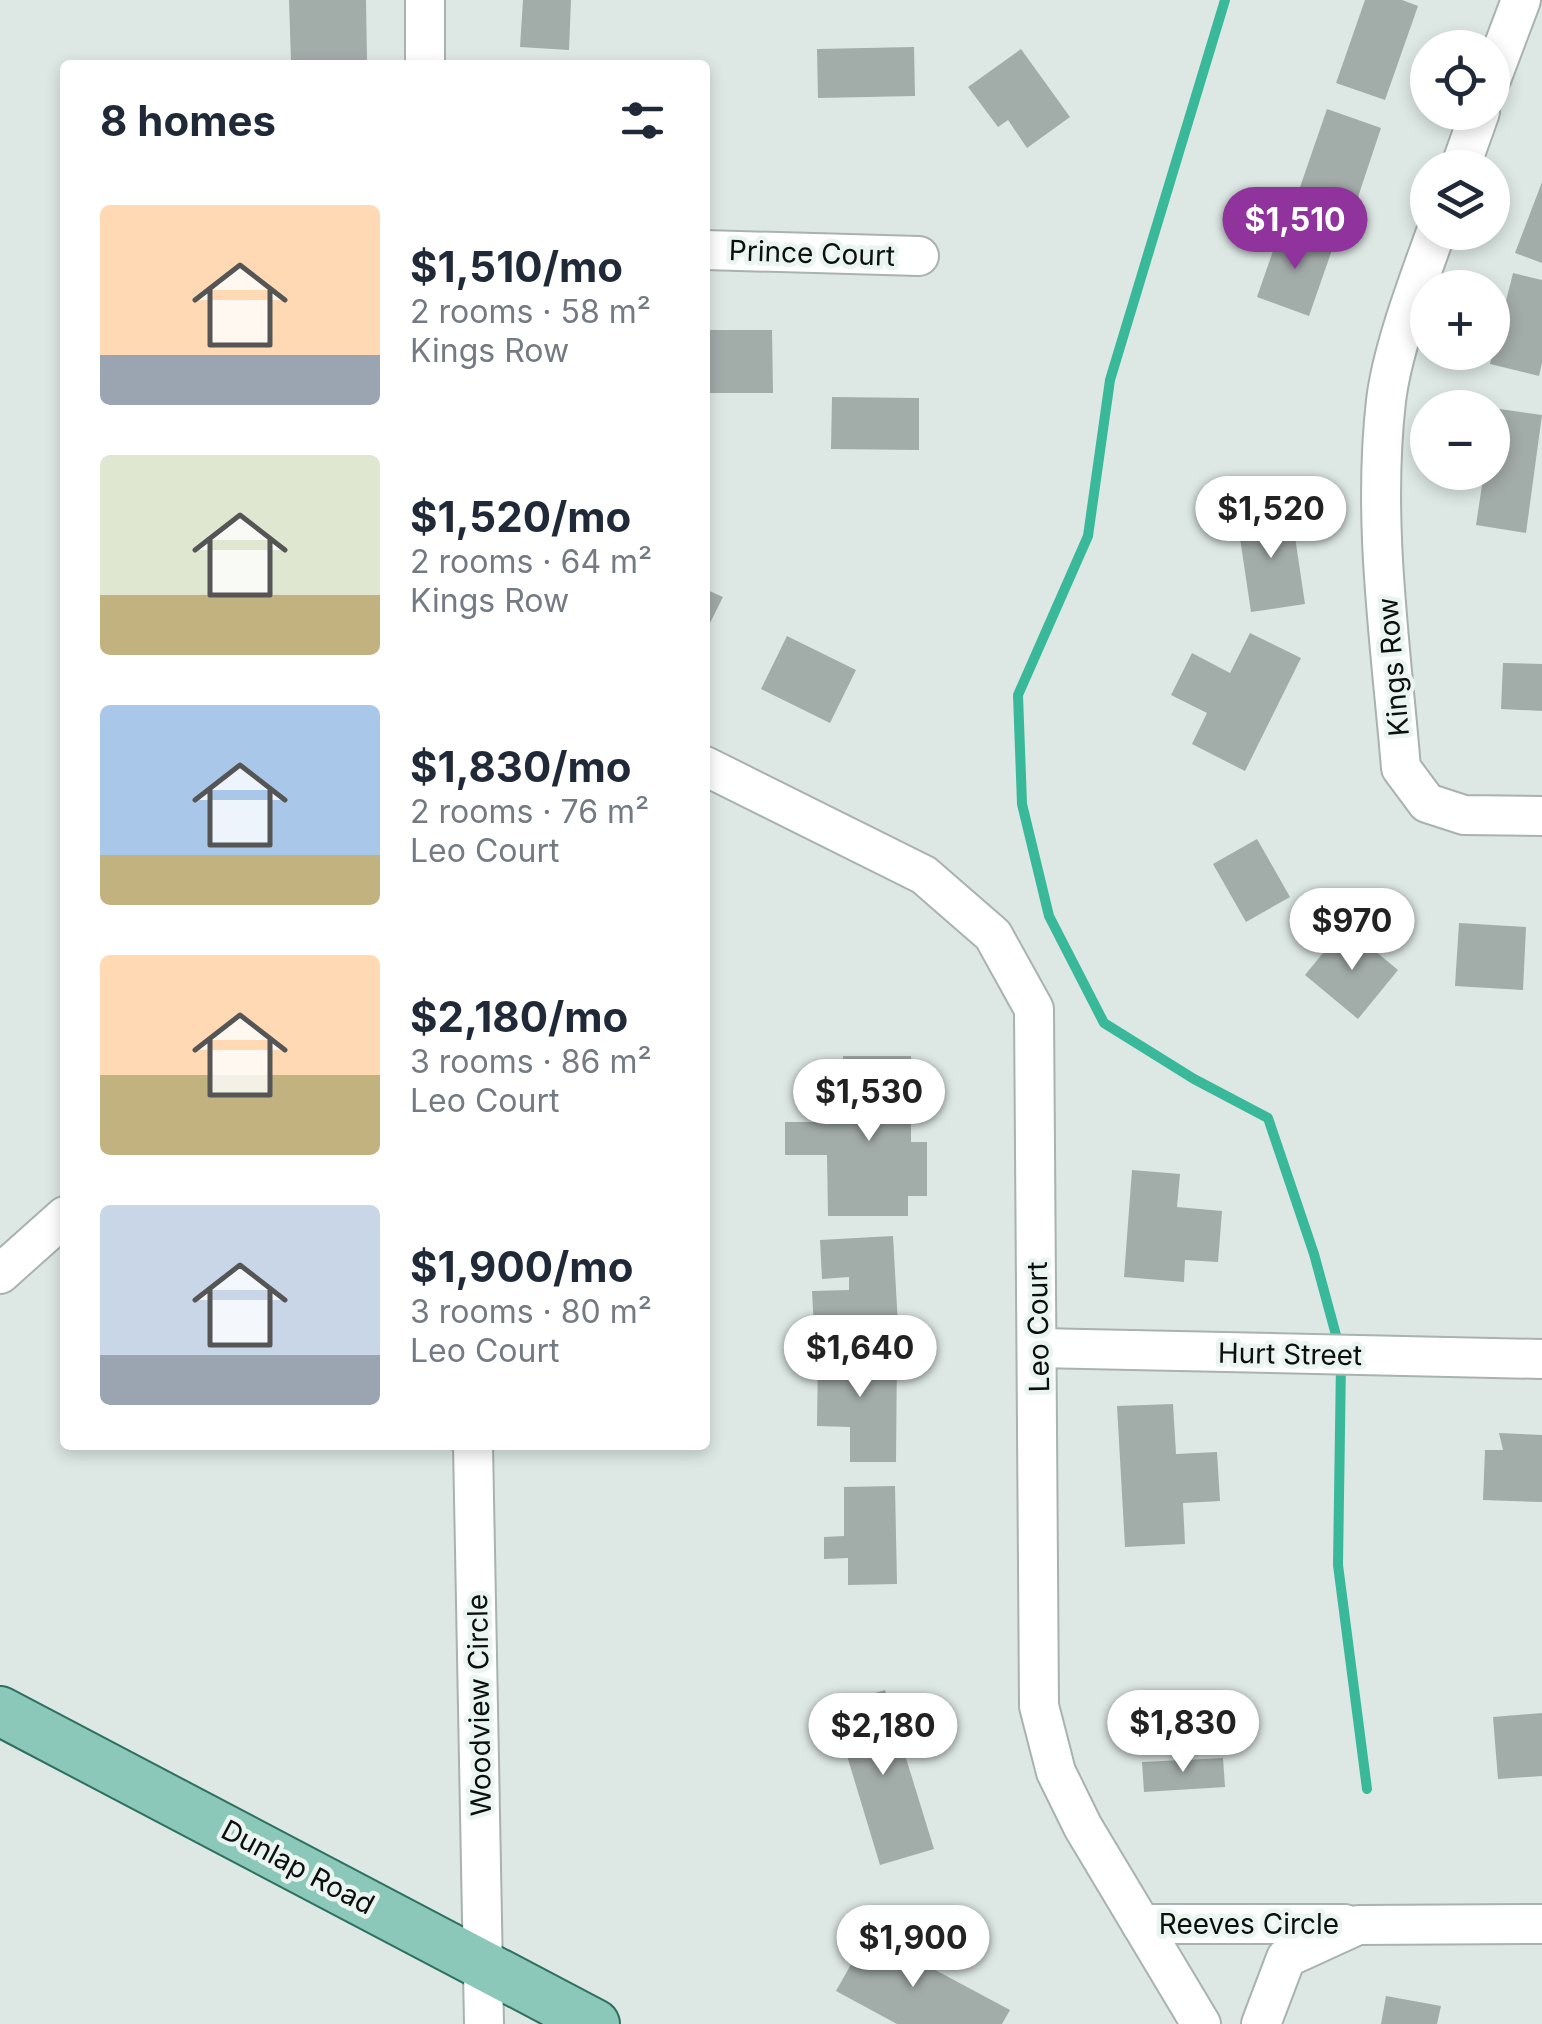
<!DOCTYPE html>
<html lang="en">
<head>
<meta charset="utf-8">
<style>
  :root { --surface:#fff; --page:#f6f6f7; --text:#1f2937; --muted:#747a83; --accent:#91339d }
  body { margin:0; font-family:Inter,sans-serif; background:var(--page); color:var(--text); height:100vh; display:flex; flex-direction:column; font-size:38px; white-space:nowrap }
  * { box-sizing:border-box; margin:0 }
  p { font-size:32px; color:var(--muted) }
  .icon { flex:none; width:55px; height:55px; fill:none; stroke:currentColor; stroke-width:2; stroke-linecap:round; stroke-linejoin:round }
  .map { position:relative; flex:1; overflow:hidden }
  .details { position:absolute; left:60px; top:60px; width:650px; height:1390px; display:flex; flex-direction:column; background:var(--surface); border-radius:10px; box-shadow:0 5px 15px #0003 }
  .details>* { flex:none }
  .controls { position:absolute; left:1410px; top:30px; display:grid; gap:20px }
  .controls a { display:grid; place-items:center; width:100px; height:100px; border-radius:50%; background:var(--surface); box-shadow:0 5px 15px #0003; font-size:50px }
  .price { position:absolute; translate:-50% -85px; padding:0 22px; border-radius:35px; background:#fff; color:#222; font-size:32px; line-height:65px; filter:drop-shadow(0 2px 5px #0008) }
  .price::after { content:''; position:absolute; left:50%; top:60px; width:30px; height:22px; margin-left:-15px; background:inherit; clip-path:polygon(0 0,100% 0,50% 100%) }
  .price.current { background:var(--accent); color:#fff }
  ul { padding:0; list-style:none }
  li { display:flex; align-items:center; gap:30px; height:250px; padding:0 40px }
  li span { display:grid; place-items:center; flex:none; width:280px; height:200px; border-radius:10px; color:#555 }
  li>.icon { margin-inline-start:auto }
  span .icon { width:120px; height:120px; fill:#fffc; stroke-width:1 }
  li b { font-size:42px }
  h2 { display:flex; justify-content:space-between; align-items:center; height:120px; padding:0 40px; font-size:42px }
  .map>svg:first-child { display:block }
</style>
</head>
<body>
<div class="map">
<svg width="1542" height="2024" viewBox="0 0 1542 2024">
  <rect width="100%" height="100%" fill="#dde8e4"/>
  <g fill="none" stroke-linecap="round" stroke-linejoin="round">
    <g stroke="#3ab99a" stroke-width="10">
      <polyline points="1225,0 1110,380 1088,536 1018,695 1022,804 1049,916 1104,1023 1194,1079 1268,1118 1314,1254 1339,1346"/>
      <polyline points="1341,1362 1338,1565 1367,1789"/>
    </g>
  </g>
  <g fill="#a2aca9">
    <polygon points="289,0 366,0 367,60 291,61"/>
    <polygon points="523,0 571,0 569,50 520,47"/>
    <polygon points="1365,0 1402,0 1418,6 1385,100 1336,83"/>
    <polygon points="914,47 915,96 818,98 817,49"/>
    <polygon points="1021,49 1070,117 1027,148 1008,120 998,127 968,87"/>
    <polygon points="1327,109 1381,128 1354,209 1299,190"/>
    <polygon points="1542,182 1542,263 1515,253"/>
    <polygon points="1281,228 1333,247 1309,316 1257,297"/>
    <polygon points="1513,273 1542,280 1542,363 1539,376 1490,364"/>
    <polygon points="705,330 772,330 773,393 705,393"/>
    <polygon points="832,397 919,398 919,450 831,449"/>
    <polygon points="1493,408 1542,415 1526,533 1476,525 1484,472 1492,472"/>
    <polygon points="1291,510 1305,604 1251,612 1237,518"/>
    <polygon points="705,589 723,597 705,633"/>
    <polygon points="1250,633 1301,658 1245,771 1192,744 1207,713 1171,695 1192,653 1230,673"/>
    <polygon points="787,636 856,670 830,723 761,689"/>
    <polygon points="1503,663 1542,664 1542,711 1501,709"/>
    <polygon points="1257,839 1290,897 1246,922 1213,864"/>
    <polygon points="1459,923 1526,927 1523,990 1455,986"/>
    <polygon points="1345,926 1398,970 1358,1019 1305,975"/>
    <polygon points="843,1056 911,1056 911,1142 927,1142 927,1196 908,1196 908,1216 828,1216 827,1155 785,1155 785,1122 870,1122 870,1086 843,1086"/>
    <polygon points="1132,1170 1180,1174 1177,1207 1222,1211 1218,1262 1185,1260 1184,1282 1124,1277"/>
    <polygon points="893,1236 898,1325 814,1330 812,1291 849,1290 849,1277 822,1279 820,1240"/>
    <polygon points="818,1350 897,1351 896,1462 850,1462 850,1427 817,1426"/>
    <polygon points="1173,1404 1176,1454 1217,1452 1220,1501 1183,1503 1185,1544 1125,1547 1117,1406"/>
    <polygon points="1499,1433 1542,1435 1542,1502 1483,1500 1485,1450 1503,1450"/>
    <polygon points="895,1486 897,1584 848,1585 848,1558 824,1559 824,1537 844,1536 844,1487"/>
    <polygon points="885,1690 934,1849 880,1865 832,1706"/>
    <polygon points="1542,1713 1542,1776 1498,1779 1493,1717"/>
    <polygon points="1223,1758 1225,1787 1144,1792 1142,1762"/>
    <polygon points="868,1934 1010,2010 1002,2024 897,2024 836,1991"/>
    <polygon points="1386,1996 1441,2006 1437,2024 1381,2024"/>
  </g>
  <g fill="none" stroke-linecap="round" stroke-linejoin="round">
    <g stroke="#a8b2af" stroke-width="42">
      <g id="minor">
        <polyline points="425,0 425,65"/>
        <polyline points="1492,77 1521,0"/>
        <polyline points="1460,168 1480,112"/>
        <path d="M 1436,232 C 1418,282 1392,350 1386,401 C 1372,523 1391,647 1401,768 L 1427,803 L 1464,815 L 1542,816"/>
        <polyline points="705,250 919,256"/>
        <polyline points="705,766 924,875 993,935 1034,1009 1039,1706 1056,1772 1083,1827 1201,2024"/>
        <polyline points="0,1274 65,1216"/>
        <polyline points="1038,1348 1542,1359"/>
        <polyline points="473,1445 484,2024"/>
        <polyline points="1141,1924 1345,1924"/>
        <polyline points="1261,2024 1286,1958 1358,1925 1542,1924"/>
      </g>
    </g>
    <g stroke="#2d705f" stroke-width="52">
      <polyline id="major" points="0,1711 595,2024"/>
    </g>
    <use href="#minor" stroke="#fff" stroke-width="38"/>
    <use href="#major" stroke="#8cc8b9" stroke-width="48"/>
  </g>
  <g text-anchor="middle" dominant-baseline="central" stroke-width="9" stroke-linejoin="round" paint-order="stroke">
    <g font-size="28" fill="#0b0f0e" stroke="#eaf5f1">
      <text transform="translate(812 253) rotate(2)">Prince Court</text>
      <text transform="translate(1393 667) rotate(-95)">Kings Row</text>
      <text transform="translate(1038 1327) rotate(-91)">Leo Court</text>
      <text transform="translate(1290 1354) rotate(1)">Hurt Street</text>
      <text transform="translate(479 1705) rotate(-91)">Woodview Circle</text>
      <text transform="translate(298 1867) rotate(28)">Dunlap Road</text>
      <text x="1249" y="1924">Reeves Circle</text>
    </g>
  </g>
</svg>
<div class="controls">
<a><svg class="icon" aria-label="locate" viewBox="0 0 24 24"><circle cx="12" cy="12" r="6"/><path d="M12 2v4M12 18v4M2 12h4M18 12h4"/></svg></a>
<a><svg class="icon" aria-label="layers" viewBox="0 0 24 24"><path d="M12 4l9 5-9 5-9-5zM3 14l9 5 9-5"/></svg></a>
<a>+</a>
<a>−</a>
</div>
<b class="price current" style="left:1295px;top:272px">$1,510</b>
<b class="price" style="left:1271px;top:561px">$1,520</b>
<b class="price" style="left:1352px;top:973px">$970</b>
<b class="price" style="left:869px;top:1144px">$1,530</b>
<b class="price" style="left:860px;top:1400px">$1,640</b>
<b class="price" style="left:1183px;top:1775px">$1,830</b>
<b class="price" style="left:883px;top:1778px">$2,180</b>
<b class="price" style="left:913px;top:1990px">$1,900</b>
<section class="details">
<h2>8 homes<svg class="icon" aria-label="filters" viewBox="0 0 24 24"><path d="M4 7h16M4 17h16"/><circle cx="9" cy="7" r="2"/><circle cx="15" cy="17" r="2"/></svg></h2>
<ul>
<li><span style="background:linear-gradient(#ffd9b3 75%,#9aa5b1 0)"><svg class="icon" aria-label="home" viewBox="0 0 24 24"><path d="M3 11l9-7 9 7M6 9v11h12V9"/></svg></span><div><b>$1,510/mo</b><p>2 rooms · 58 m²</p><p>Kings Row</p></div></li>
<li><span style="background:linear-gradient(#dfe7d0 70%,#c2b280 0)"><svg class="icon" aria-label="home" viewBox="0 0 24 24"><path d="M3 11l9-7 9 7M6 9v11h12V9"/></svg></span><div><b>$1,520/mo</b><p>2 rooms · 64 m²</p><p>Kings Row</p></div></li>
<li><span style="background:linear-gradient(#a9c7e8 75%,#c2b280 0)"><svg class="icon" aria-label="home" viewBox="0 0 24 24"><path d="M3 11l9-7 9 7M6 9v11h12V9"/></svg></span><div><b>$1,830/mo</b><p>2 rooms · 76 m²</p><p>Leo Court</p></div></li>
<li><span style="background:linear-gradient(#ffd9b3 60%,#c2b280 0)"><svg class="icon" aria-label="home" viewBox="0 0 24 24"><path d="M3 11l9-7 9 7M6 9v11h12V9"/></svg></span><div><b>$2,180/mo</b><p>3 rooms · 86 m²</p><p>Leo Court</p></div></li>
<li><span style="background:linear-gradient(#c9d6e8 75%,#9aa5b1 0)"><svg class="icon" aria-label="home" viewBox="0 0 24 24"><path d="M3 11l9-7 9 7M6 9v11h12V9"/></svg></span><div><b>$1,900/mo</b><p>3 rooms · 80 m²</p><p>Leo Court</p></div></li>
</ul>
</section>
</div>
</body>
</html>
